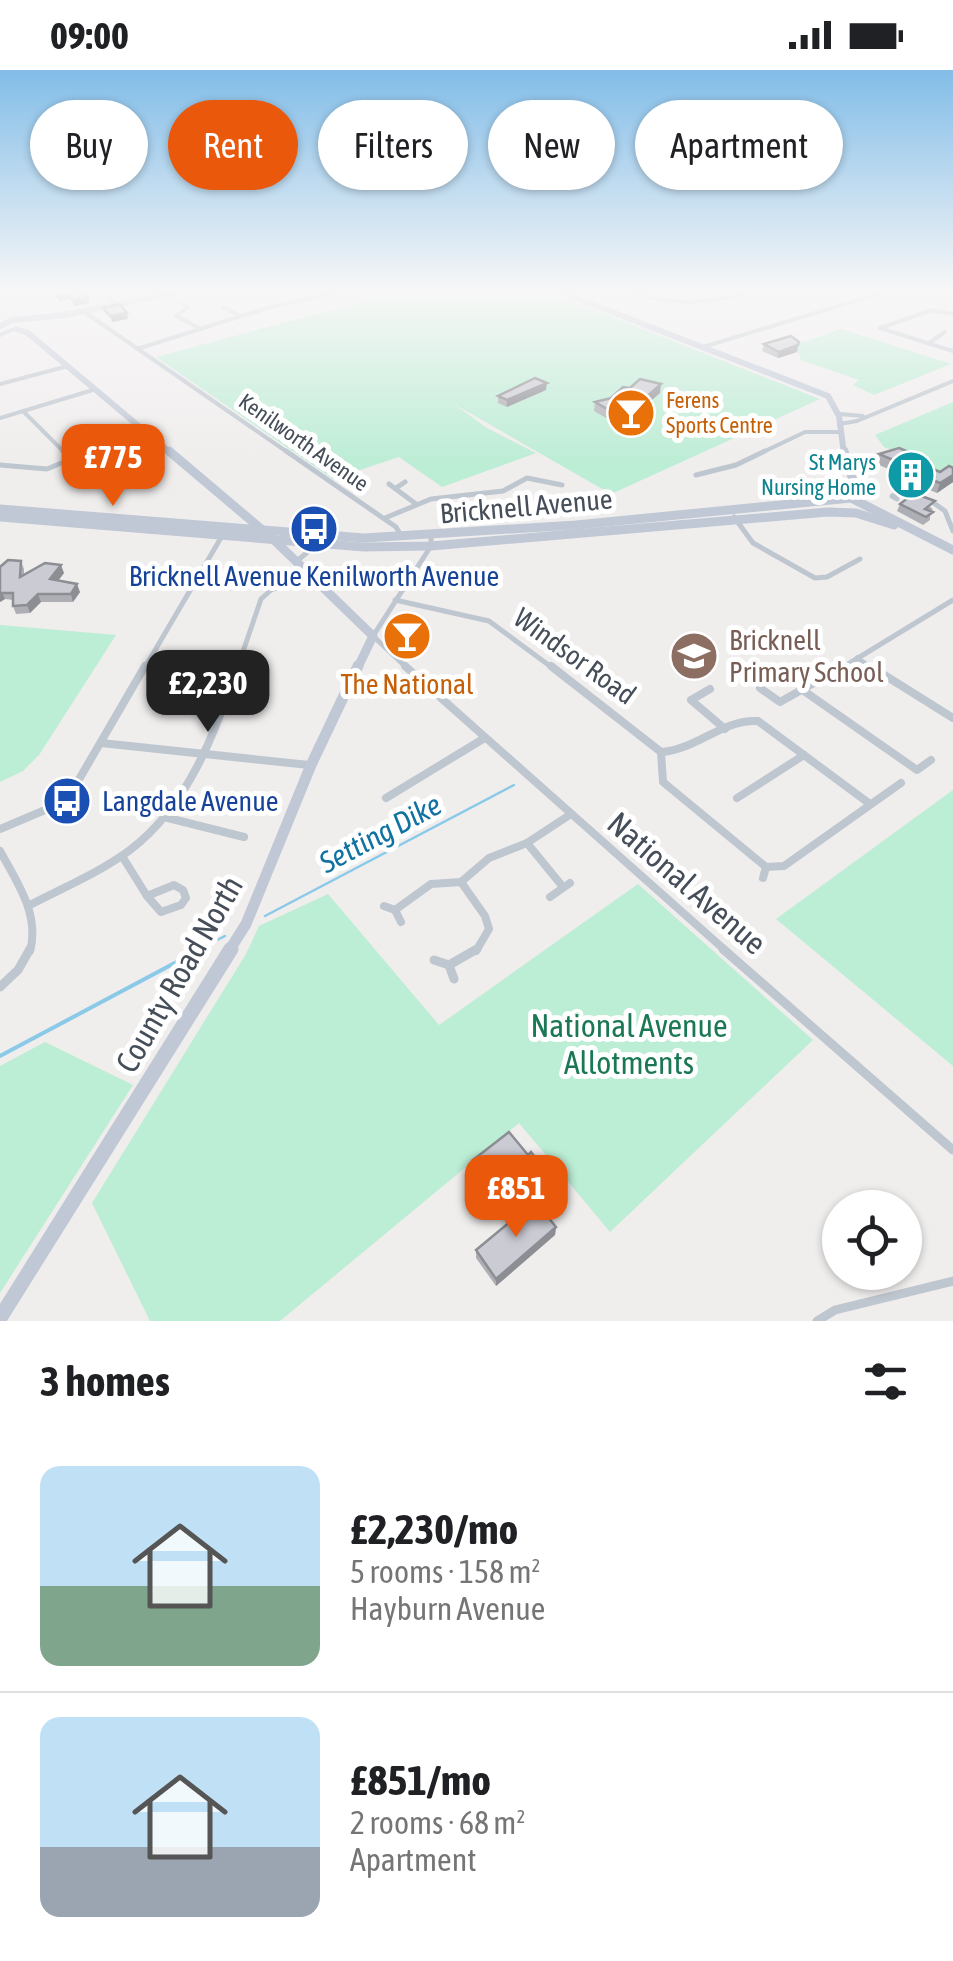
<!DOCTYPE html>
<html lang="en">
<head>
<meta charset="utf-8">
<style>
  :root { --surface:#fff; --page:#f6f6f6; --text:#202124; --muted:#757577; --line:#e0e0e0; --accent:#ea580c }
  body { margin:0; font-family:"Asap Condensed",sans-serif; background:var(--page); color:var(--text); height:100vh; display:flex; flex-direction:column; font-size:38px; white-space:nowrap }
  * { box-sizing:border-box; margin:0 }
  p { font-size:32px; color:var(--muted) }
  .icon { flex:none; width:55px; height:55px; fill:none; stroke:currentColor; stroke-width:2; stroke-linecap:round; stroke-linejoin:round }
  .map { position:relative; height:1251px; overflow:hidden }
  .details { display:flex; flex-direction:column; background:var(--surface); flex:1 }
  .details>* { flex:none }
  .top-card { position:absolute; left:30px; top:30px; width:895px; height:90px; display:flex; gap:20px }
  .tools { position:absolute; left:822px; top:1120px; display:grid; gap:20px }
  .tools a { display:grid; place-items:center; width:100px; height:100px; border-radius:50%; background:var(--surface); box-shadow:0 2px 8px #0004; font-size:50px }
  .price { position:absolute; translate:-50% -85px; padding:0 22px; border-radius:20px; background:var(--accent); color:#fff; font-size:32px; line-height:65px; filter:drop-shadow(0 2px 5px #0008) }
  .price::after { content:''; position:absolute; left:50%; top:60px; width:30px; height:22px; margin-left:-15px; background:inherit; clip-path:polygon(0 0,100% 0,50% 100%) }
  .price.on { background:#222; color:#fff }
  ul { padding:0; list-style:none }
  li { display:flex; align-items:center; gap:30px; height:250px; padding:0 40px }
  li+li { border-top:2px solid var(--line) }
  li span { display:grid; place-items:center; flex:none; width:280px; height:200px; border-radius:20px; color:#555 }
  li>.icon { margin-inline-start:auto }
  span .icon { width:120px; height:120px; fill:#fffc; stroke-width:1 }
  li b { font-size:42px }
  h2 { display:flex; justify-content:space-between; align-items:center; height:120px; padding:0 40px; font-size:42px }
  .tag { padding:0 35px; border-radius:45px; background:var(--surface); box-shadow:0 2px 8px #0004; font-size:35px; line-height:90px }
  .tag.on { background:var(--accent); color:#fff }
  .status { display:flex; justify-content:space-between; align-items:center; height:70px; padding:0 50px; background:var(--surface); direction:ltr }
  .status svg { height:28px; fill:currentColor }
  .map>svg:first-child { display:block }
</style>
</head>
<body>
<div class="status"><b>09:00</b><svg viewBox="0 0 49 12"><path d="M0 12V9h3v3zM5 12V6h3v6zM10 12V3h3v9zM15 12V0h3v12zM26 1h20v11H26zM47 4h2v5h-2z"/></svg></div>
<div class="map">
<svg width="953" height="1251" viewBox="0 0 953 1251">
  <rect width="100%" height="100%" fill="#f0eded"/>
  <g fill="#bcedd5">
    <polygon points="411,219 541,219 820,329 611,424 454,334 487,358 536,383 442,417 399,387 333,409 156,287"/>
    <polygon points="841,259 951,294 874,325 853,315 859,310 801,290 796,275"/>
    <polygon points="953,332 953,403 944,403 884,377 875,365"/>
    <polygon points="0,555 116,565 39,685 23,701 0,712"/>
    <polygon points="953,720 953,996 776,849"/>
    <polygon points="638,814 813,970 610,1162 519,1053 280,1251 150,1251 92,1133 246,884 259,856 328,824 439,955"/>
    <polygon points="45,972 133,1015 0,1223 0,996"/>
  </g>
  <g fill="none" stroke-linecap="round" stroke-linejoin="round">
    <g stroke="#8acae8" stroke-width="2.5">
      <polyline points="265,846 514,715"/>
      <polyline points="196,881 225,866"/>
    </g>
    <polyline stroke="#8acae8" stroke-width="4" points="0,986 201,879"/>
    <g stroke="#bec6cf" stroke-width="4">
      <polyline points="102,219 115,235"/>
      <path d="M 624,219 C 670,238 713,234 759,219"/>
      <polyline points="183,234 188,237 176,246 201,259"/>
      <polyline points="223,237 240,246"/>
      <polyline points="83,241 290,384"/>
      <polyline points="953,244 932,240 880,258 953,281"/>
      <polyline points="0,265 12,260"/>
      <polyline points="929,273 945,262"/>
      <polyline points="703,277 878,224"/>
      <polyline points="137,279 267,238 351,219"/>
      <polyline points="0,314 68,296"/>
      <polyline points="23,341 66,384"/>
      <polyline points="839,344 863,346"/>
      <polyline points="0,348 96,319"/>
      <polyline points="839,354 857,351 953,311"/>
      <polyline points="759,384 805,362 840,362"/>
    </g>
    <g stroke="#bec6cf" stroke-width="5">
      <polyline points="286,381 396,457 402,467"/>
      <polyline points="0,395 47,399 71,389 63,381"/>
      <polyline points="696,405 736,395 765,381"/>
      <polyline points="389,414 416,434"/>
      <polyline points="396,418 405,412"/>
      <polyline points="897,429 892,426 904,420 915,424"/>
      <polyline points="931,431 945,441 953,461"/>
      <polyline points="734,447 753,473 815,508 827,507 860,489"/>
      <polyline points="385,448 431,429 503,421 527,408 562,415"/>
      <polyline points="297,491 317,474"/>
      <polyline points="395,530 489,551 554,599"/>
      <polyline points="857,588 874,599"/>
      <polyline points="144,599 222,466"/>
      <polyline points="237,599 261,529 271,520 310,505"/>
      <polyline points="408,599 373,566 431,476 431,466"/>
      <polyline points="840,599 953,530"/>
    </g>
    <g stroke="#bec6cf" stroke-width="8">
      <polyline points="405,596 726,881"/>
      <polyline points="551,596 661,682 663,712 766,797 784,796 901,713"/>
      <polyline points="870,596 953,648"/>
      <polyline points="760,618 780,632 844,596"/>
      <polyline points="710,619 691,630 725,659"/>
      <polyline points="804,621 917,700 931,690"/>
      <polyline points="101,673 309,695"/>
      <path d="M 662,682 C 697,679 723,649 758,651 L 870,734"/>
      <polyline points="386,728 483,669"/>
      <polyline points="737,728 804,685"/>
      <polyline points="164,747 244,767"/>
      <polyline points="0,759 45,740 74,718 145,596"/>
      <polyline points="527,773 563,817"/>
      <path d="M 0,781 C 17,812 40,845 30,881"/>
      <polyline points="122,786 147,826"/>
      <polyline points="763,808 766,797"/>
      <polyline points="461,812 485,846 489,859 476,881"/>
      <polygon points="174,815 183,820 186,828 181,835 161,842 147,826"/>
      <polyline points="550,827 570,813"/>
      <path d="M 28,836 C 62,818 99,803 130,780 C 188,736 215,663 238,596"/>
      <polyline points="384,836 395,840 401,852"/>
      <polyline points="395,840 431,814 461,812 489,788 527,773 571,744"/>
    </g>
    <g stroke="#bec6cf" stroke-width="9">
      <polyline points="723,879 953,1080"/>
      <polyline points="434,890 449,895 454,909"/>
      <polyline points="449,895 477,879"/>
      <polyline points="0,917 18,900 30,879"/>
      <polyline points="817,1251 835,1240 953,1211"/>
    </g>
    <g stroke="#c0c8d6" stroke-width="6">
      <polyline points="553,219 828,326 839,346 844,384"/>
      <polyline points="0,256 12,250 64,245 194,219"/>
      <polyline points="16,259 28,263 172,384"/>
    </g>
    <g stroke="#c0c8d6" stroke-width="9">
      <polyline points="169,381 273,469 373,566 357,599"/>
      <polyline points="844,381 859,430"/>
      <polyline points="0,439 364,468 576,455 851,428 953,480"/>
      <polyline points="0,447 364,477 431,476 828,442 856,443 894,455"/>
    </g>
    <polyline stroke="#c0c8d6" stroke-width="11" points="229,881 246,854 311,695 358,596"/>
    <polyline stroke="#c0c8d6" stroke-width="15" points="0,1248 231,879"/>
  </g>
  <g fill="#aeafb5">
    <polygon points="799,272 797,282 778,288 762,281 764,274"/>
    <polygon points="546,320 507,337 498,333 498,326"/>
    <polygon points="660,323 646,335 646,341 629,348 608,349 594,341 595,332 611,328"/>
    <polygon points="879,384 928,390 926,396 940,402 953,398 953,412 937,423 927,419 928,415 913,408 908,412 898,407 899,403 876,394"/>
    <polygon points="905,420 933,439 930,441 930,450 923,455 897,441 900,434 906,429 903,428"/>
    <polygon points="21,491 24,499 24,505 64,503 58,511 80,522 73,532 41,532 30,543 16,544 13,536 13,530 5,529 0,532 0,497"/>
    <polygon points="417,556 416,574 396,571 396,563"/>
    <polygon points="473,1090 539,1103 501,1135 473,1099"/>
    <polygon points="556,1157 555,1165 496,1216 476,1188 476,1180"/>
  </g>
  <g fill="#8d8e94">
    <polygon points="67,224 69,229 59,231 57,226"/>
    <polygon points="88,227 89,233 74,236 72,230"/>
    <polygon points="127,243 128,249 112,252 110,246"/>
    <polygon points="798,275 797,282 778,288 779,282"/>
    <polygon points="547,313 546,320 507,337 507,330"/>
    <polygon points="661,314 660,323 646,335 646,341 629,348 630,339 643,330"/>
    <polygon points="916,399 913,408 908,412 911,402"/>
    <polygon points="953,405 953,412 937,423 940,413"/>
    <polygon points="61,495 64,503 53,517 50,509"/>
    <polygon points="77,514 80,522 73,532 71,524"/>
    <polygon points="2,522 5,529 0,532 0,523"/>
    <polygon points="38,524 41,532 30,543 27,535"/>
    <polygon points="540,1094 539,1103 501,1135 501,1126"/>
    <polygon points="556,1157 555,1165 496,1216 496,1209"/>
  </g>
  <g fill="#cacbd3" stroke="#8d8e94" stroke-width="2.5">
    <polygon points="53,219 82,219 88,227 72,230 67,224 57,226"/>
    <polygon points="120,234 127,243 110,246 103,238"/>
    <polygon points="791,266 799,272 798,275 779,282 764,274"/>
    <polygon points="535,308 547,313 507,330 498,326"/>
    <polygon points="640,309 661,314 643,330 647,332 630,339 609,340 595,332 611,328 623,317 630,318"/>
    <polygon points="899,378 928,390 921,394 940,402 949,396 953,398 953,405 940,413 930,409 934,407 916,399 911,402 901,398 905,395 879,384"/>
    <polygon points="905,420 935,431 925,439 933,442 926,447 900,434 913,424"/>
    <polygon points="8,490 21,491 20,507 45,493 61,495 50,509 77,514 71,524 38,524 27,535 13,536 13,523 0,523 0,497"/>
    <polygon points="417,548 416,566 396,563 398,551"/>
    <polygon points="509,1062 528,1085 531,1082 540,1094 501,1126 473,1090"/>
    <polygon points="535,1131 556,1157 496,1209 476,1180"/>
  </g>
  <linearGradient id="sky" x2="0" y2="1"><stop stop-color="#82bde8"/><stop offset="0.56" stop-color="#f8f7f7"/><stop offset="1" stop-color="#f8f7f7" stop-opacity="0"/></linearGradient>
  <rect width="953" height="394" fill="url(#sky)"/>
  <defs>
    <g id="bar-disc" transform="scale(2.5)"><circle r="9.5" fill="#e8710a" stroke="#fff"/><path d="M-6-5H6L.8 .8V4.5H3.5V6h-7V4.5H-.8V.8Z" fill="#fff"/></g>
    <g id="building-disc" transform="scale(2.5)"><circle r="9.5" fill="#0f9aa8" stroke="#fff"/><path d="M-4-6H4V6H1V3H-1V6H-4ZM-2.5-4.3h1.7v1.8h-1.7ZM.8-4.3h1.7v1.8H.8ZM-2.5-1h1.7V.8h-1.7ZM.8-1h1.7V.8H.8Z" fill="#fff"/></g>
    <g id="bus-disc" transform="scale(2.5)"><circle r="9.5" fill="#1a4fb4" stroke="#fff"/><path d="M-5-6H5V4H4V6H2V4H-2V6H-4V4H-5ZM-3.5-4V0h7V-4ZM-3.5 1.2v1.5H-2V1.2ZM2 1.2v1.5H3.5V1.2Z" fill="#fff"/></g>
    <g id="school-disc" transform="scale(2.5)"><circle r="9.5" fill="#8d6e63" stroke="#fff"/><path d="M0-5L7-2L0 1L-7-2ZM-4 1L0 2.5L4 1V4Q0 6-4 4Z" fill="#fff"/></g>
  </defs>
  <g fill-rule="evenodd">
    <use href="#bar-disc" x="631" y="343"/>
    <use href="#building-disc" x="911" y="405"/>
    <use href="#bus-disc" x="314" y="459"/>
    <use href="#bar-disc" x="407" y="566"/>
    <use href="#school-disc" x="694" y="586"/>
    <use href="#bus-disc" x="67" y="731"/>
  </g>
  <g text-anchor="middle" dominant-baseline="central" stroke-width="10" stroke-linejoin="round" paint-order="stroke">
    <g font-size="22" fill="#c56008" stroke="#fff" text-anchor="start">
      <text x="666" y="330">Ferens<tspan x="666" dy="25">Sports Centre</tspan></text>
    </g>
    <g font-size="22" fill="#464e5a" stroke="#fff">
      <text transform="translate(304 372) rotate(35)">Kenilworth Avenue</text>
    </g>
    <g font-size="22" fill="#0d838f" stroke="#fff" text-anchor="end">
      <text x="876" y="392">St Marys<tspan x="876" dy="25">Nursing Home</tspan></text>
    </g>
    <g font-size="28" fill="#464e5a" stroke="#fff">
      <text transform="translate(526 436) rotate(-5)">Bricknell Avenue</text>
      <text transform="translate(575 586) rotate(36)">Windsor Road</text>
    </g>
    <g font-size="28" fill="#164399" stroke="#fff">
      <text x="314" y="506">Bricknell Avenue Kenilworth Avenue</text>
      <text x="102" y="731" text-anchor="start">Langdale Avenue</text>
    </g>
    <g font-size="28" fill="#785e54" stroke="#fff" text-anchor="start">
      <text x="729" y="570">Bricknell<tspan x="729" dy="32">Primary School</tspan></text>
    </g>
    <g font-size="28" fill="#c56008" stroke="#fff">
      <text x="407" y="614">The National</text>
    </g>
    <g font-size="30" font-style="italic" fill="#1172a2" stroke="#fff">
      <text transform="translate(380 763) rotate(-28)">Setting Dike</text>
    </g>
    <g font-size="32" fill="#464e5a" stroke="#fff">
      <text transform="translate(687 813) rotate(41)">National Avenue</text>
      <text transform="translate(179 904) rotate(-60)">County Road North</text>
    </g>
    <g font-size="32" fill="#1a7854" stroke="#fff">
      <text x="629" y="955">National Avenue<tspan x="629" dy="37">Allotments</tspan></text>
    </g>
  </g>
</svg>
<div class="tools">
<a><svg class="icon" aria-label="locate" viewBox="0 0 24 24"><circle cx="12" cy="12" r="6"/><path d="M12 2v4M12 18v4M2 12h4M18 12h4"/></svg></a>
</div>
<b class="price" style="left:113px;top:439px">£775</b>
<b class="price on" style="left:208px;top:665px">£2,230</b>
<b class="price" style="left:516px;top:1170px">£851</b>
<div class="top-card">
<a class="tag">Buy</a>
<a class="tag on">Rent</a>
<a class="tag">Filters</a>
<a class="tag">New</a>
<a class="tag">Apartment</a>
</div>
</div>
<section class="details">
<h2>3 homes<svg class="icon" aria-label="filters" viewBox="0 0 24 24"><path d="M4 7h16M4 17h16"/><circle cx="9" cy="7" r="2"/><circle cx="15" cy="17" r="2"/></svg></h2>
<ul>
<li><span style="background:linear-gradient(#bfe0f5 60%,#7fa58c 0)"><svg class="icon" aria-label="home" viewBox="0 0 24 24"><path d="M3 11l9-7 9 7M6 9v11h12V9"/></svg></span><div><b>£2,230/mo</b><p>5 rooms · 158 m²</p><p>Hayburn Avenue</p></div></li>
<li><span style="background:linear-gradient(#bfe0f5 65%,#9aa5b1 0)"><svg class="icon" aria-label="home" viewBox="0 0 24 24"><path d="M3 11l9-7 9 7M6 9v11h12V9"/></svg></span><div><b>£851/mo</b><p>2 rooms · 68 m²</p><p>Apartment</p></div></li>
</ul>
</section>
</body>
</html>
